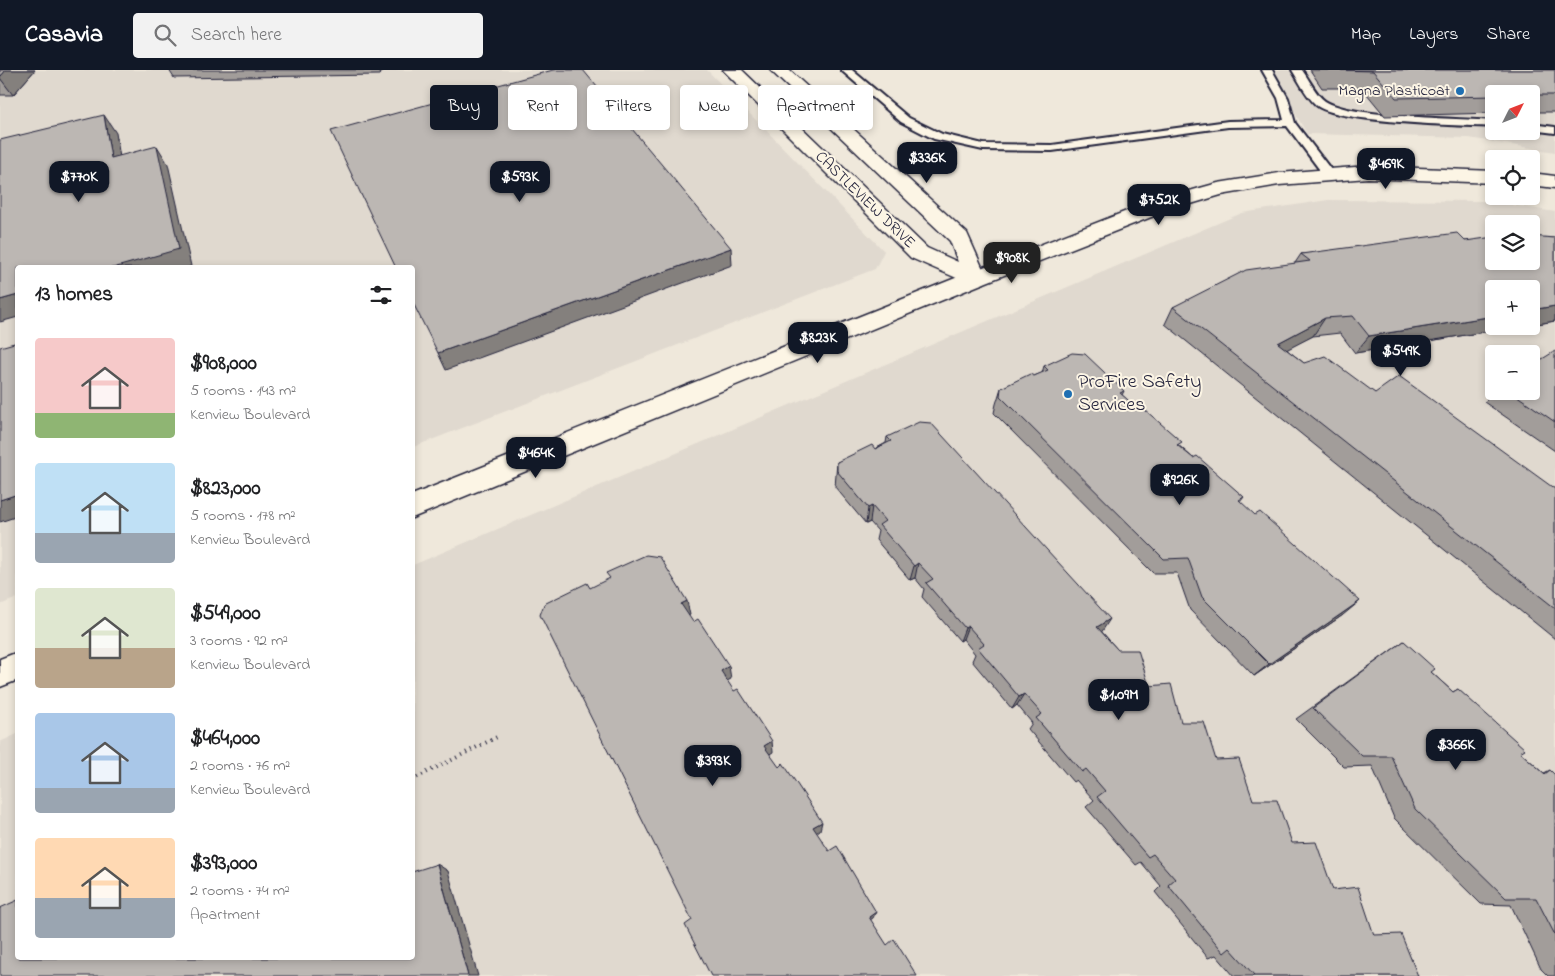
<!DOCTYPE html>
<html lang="en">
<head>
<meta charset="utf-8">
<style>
  :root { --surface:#fff; --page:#f2f2f2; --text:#202124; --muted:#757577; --accent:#111827 }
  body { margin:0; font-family:"Indie Flower",sans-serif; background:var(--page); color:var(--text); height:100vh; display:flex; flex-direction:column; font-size:19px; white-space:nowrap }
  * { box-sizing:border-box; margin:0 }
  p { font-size:16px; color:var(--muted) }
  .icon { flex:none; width:28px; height:28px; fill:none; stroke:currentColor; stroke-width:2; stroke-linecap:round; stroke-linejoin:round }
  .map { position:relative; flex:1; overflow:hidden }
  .drawer { position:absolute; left:15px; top:195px; width:400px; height:695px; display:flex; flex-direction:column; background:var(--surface); border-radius:5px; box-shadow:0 2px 8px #0003 }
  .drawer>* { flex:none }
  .hud { position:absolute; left:430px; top:15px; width:475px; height:45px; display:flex; gap:10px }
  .needle { width:32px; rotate:48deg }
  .fabs { position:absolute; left:1485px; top:15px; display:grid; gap:10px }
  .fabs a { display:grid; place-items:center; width:55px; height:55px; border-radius:5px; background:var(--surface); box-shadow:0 2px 8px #0003; font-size:25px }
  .price { position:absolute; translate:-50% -42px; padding:0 11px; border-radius:10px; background:var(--accent); color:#fff; font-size:16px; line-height:32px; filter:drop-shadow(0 1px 2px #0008) }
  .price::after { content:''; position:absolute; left:50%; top:30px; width:15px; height:11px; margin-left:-8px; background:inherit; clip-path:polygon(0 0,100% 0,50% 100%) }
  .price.active { background:#222; color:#fff }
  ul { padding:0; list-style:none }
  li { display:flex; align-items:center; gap:15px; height:125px; padding:0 20px }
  li span { display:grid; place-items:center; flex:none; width:140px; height:100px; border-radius:5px; color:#555 }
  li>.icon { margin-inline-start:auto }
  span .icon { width:60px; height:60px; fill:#fffc; stroke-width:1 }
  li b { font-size:21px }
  h2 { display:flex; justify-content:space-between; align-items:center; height:60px; padding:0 20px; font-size:21px }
  .chip { padding:0 18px; border-radius:5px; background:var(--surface); box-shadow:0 2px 8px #0003; font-size:18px; line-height:45px }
  .chip.active { background:var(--accent); color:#fff }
  header { display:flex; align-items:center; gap:30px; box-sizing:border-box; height:70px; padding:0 25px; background:var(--accent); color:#fff }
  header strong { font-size:24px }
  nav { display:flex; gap:28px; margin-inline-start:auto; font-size:18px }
  .search { width:350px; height:45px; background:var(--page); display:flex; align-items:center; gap:12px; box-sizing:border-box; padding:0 18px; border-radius:5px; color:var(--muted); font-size:19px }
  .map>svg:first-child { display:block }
</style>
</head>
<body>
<header>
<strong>Casavia</strong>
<div class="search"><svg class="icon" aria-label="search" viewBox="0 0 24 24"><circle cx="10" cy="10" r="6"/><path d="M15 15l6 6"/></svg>Search here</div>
<nav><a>Map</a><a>Layers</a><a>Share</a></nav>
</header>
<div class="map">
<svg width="1555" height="906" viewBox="0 0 1555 906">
  <rect width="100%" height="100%" fill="#efe8db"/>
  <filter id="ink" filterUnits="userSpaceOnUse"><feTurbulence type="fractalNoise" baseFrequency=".02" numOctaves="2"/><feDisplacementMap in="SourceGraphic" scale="10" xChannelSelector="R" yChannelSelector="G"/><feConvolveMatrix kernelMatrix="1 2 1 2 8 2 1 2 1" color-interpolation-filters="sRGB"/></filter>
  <g filter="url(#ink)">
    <g fill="#e0d9cf" fill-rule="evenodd">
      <polygon points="0,0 707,0 884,181 875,199 413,377 412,198 18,198 17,528 0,535"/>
      <path d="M 1270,0 L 1555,0 L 1555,82 L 1469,68 L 1307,64 ZM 1494,24 L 1531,24 L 1531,61 L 1494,61 Z"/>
      <path d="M 1328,130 L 1486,131 L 1555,142 L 1555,906 L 0,906 L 0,672 L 17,664 L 18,888 L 412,888 L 413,495 L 1242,143 ZM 1494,154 L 1531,154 L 1531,191 L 1494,191 ZM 1494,219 L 1531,219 L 1531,256 L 1494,256 ZM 1494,284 L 1531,284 L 1531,321 L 1494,321 Z"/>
    </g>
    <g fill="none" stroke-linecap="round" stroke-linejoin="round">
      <g stroke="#22223b" stroke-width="4">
        <g id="lane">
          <polygon points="841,0 852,0 909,48 942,64 983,74 1052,75 1228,51 1284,50 1278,28 1262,0 1272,0 1288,28 1295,53 1335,105 1329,109 1325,107 1287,56 1228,57 1052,81 983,80 934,69 901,52"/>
          <path d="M 1292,0 L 1302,0 C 1309,9 1316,25 1325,31 C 1351,48 1458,48 1494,51 L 1494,57 C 1461,55 1336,53 1316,35 C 1306,26 1299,11 1292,0 Z"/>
          <polygon points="1531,54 1555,57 1555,63 1531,60"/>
        </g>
      </g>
      <g stroke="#22223b" stroke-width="3">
        <polygon id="street" points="723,0 742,0 927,178 958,192 950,171 770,0 789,0 967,163 987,208 984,213 976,215 968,213 911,188"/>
      </g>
      <g stroke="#22223b" stroke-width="3">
        <g id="secondary">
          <polygon points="1368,96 1494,101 1494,113 1368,108 1279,115 1221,125 1164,142 984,213 412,448 412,425 968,203 1150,132 1218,113 1279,103"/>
          <polygon points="1531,103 1555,106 1555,118 1531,115"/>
          <polygon points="18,582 18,610 0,617 0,589"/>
        </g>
      </g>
      <polyline stroke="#22223b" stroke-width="4" stroke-dasharray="1 4.5" stroke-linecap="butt" points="412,710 499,666"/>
      <use href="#lane" fill="#fcf5e5" fill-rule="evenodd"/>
      <use href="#street" fill="#fcf5e5" fill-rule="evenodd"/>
      <use href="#secondary" fill="#fcf5e5" fill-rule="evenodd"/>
    </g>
    <g fill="#a29d9a" stroke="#22223b">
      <polygon points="0,0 35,0 13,25 0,25"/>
      <polygon points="169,0 382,0 380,5 174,8"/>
      <polygon points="1310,0 1555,0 1555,42 1531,42 1531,24 1494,24 1494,43 1385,46 1362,18 1322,18"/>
      <polygon points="1555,168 1555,251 1531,255 1531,219 1494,256 1521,256 1355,283 1340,263 1313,266 1286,279 1304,293 1375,323 1555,419 1555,569 1165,254 1173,237 1295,193 1301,184 1465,171"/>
      <polygon points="1555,281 1555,381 1484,332 1495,321 1531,321"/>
      <polygon points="1044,296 1124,321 1122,325 1193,388 1244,427 1240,432 1343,545 1254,606 1190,540 1177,503 1153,503 994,343 996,334 1001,318 1042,303"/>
      <polygon points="887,367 1102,562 1181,652 1292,773 1333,820 1374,865 1418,906 1234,906 1216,885 1208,888 1155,822 1161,816 1141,792 1136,795 1086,737 1094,730 1076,710 1073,712 1028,659 1032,653 1017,635 1012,639 972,591 975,584 963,569 960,571 922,527 924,519 915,508 910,510 876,470 878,461 870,452 866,454 835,417 837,392 875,379 886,373"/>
      <polygon points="1404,571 1431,602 1453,622 1458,619 1520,682 1544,703 1550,700 1555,705 1555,906 1548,906 1541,899 1511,835 1481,834 1394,748 1372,696 1344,697 1296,649"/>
    </g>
    <g fill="#84807d" stroke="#22223b">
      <polygon points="6,0 35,0 13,25 0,8 0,7"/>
      <polygon points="378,0 382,0 380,5"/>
      <polygon points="104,45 116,63 123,106 111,88"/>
      <polygon points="157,76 168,94 191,196 187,198 113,198"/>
      <polygon points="731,178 732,195 446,300 438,283"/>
      <polygon points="18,225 18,247 0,252 0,230"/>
      <polygon points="1555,236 1555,251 1531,255 1531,240"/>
      <polygon points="1494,246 1494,256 1521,256 1355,283 1369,266"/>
      <polygon points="1325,248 1313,266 1267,290 1278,273"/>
      <polygon points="18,424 18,446 0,452 0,430"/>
      <polygon points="872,436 870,452 866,454 868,438"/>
      <polygon points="918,493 915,508 910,510 914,496"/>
      <polygon points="687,531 690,545 684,548 681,534"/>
      <polygon points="1360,531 1343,545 1254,606 1269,594"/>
      <polygon points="1110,549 1101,563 1097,557"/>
      <polygon points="968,556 963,569 960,571 965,558"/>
      <polygon points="729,596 731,609 723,613 721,601"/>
      <polygon points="1024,624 1017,635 1012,639 1019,627"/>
      <polygon points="772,671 773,682 765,687 764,676"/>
      <polygon points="822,752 820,760 812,766 813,757"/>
      <polygon points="437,794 448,801 478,906 468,906"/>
      <polygon points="876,842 873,848 866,853 869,847"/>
    </g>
    <g fill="#bcb7b3" stroke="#22223b">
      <polygon points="0,0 6,0 0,7"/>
      <polygon points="553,0 583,0 731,178 438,283 412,231 412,198 396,198 331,61"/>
      <polygon points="1332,0 1555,0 1555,25 1531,25 1531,24 1494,24 1494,26 1396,28 1373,1"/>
      <polygon points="104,45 111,88 157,76 179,179 113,198 18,198 18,225 0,230 0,70"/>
      <polygon points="1457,163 1465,171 1494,167 1494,191 1531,191 1531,166 1555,168 1555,236 1531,240 1531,219 1494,219 1494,246 1369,266 1353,246 1325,248 1278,273 1304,293 1325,286 1375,323 1399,306 1555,419 1555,538 1173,237 1246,200 1310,191 1301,184"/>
      <polygon points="18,272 18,424 0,430 0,277"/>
      <polygon points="1555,281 1555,352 1510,321 1531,321 1531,296"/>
      <polygon points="1072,283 1085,284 1124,321 1120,323 1135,336 1138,334 1182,372 1177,375 1193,388 1197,386 1244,427 1239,430 1255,445 1260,442 1360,531 1269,594 1202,527 1188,488 1164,489 1000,326 1001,318 1030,304 1034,306 1048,300 1044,296"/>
      <polygon points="919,352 931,353 1110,549 1097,557 1118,580 1138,580 1149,616 1171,614 1181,652 1204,652 1216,690 1239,689 1253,730 1277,730 1292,773 1316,772 1333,820 1358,817 1374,865 1401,864 1418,906 1252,906 1254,905 1230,878 1224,883 1168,815 1175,809 1153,784 1148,787 1097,727 1105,721 1086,699 1082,702 1036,648 1042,644 1024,624 1019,627 978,578 984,574 968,556 965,558 926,513 933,509 918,493 914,496 879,455 885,451 872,436 868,438 837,401 837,392 872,375 875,379 891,371 887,367"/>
      <polygon points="646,485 660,487 687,531 681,534 693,552 698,549 729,596 721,601 734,621 738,619 772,671 764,676 779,697 783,693 822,752 813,757 829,781 837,776 876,842 869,847 887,875 894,869 917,906 711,906 685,855 692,850 540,545 544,534 587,513 590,518 610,508 606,503"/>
      <polygon points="1404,571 1435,599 1431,602 1453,622 1458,619 1525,679 1520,682 1545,704 1550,700 1555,705 1555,865 1536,828 1506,828 1415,739 1391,686 1362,686 1313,638"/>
      <polygon points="437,794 468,906 0,906 0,838 18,830 18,888 412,888 412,802"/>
    </g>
  </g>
  <g fill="#1f6fb2" stroke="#fcf5e5" stroke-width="2">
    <circle cx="1460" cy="21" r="5"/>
    <circle cx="1068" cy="324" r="5"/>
  </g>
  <g text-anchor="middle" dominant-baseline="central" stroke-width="4" stroke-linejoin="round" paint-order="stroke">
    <g font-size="16" fill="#22223b" stroke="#fcf5e5" text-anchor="end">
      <text x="1450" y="21">Magna Plasticoat</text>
    </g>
    <g font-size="16" fill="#22223b" stroke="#fcf5e5">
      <text transform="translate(865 130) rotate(44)">CASTLEVIEW DRIVE</text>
    </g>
    <g font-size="20" fill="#22223b" stroke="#fcf5e5" text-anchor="start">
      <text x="1078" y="312">ProFire Safety<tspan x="1078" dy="23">Services</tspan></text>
    </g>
  </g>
</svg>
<div class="fabs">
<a><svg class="needle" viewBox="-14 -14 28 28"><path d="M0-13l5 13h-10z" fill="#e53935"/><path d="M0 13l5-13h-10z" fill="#757577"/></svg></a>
<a><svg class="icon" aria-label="locate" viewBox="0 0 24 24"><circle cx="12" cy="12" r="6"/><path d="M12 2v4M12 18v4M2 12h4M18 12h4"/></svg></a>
<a><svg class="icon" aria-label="layers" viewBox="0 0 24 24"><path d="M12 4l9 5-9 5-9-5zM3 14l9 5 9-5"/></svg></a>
<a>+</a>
<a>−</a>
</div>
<b class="price" style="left:927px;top:114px">$336K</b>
<b class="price" style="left:1386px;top:120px">$469K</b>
<b class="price" style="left:79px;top:133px">$770K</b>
<b class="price" style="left:520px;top:133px">$593K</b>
<b class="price" style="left:1159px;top:156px">$752K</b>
<b class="price active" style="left:1012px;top:214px">$908K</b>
<b class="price" style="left:818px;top:294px">$823K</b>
<b class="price" style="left:1401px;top:307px">$549K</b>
<b class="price" style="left:536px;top:409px">$464K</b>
<b class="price" style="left:1180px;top:436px">$926K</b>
<b class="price" style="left:1119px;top:651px">$1.09M</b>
<b class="price" style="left:1456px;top:701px">$366K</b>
<b class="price" style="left:713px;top:717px">$393K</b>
<div class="hud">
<a class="chip active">Buy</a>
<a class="chip">Rent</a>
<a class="chip">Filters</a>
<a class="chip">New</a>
<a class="chip">Apartment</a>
</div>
<section class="drawer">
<h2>13 homes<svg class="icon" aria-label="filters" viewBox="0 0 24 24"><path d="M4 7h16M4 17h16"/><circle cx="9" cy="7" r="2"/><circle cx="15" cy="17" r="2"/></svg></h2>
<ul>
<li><span style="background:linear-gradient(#f6c9c9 75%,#8fb573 0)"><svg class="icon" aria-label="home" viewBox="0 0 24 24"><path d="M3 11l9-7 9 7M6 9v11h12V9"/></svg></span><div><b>$908,000</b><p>5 rooms · 143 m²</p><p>Kenview Boulevard</p></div></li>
<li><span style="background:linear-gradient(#bfe0f5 70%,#9aa5b1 0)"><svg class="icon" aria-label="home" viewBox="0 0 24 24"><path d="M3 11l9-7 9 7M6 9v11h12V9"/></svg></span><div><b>$823,000</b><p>5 rooms · 178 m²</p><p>Kenview Boulevard</p></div></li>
<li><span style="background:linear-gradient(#dfe7d0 60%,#b9a48a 0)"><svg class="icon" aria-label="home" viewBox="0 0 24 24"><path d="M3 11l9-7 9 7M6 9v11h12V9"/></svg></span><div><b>$549,000</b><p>3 rooms · 92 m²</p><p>Kenview Boulevard</p></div></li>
<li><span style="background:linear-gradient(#a9c7e8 75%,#9aa5b1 0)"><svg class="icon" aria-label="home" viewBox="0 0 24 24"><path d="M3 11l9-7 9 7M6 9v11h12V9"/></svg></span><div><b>$464,000</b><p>2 rooms · 76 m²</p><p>Kenview Boulevard</p></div></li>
<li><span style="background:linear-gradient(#ffd9b3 60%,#9aa5b1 0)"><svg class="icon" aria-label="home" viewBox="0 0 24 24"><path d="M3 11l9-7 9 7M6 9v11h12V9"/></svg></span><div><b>$393,000</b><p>2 rooms · 74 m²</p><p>Apartment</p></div></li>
</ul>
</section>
</div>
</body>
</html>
